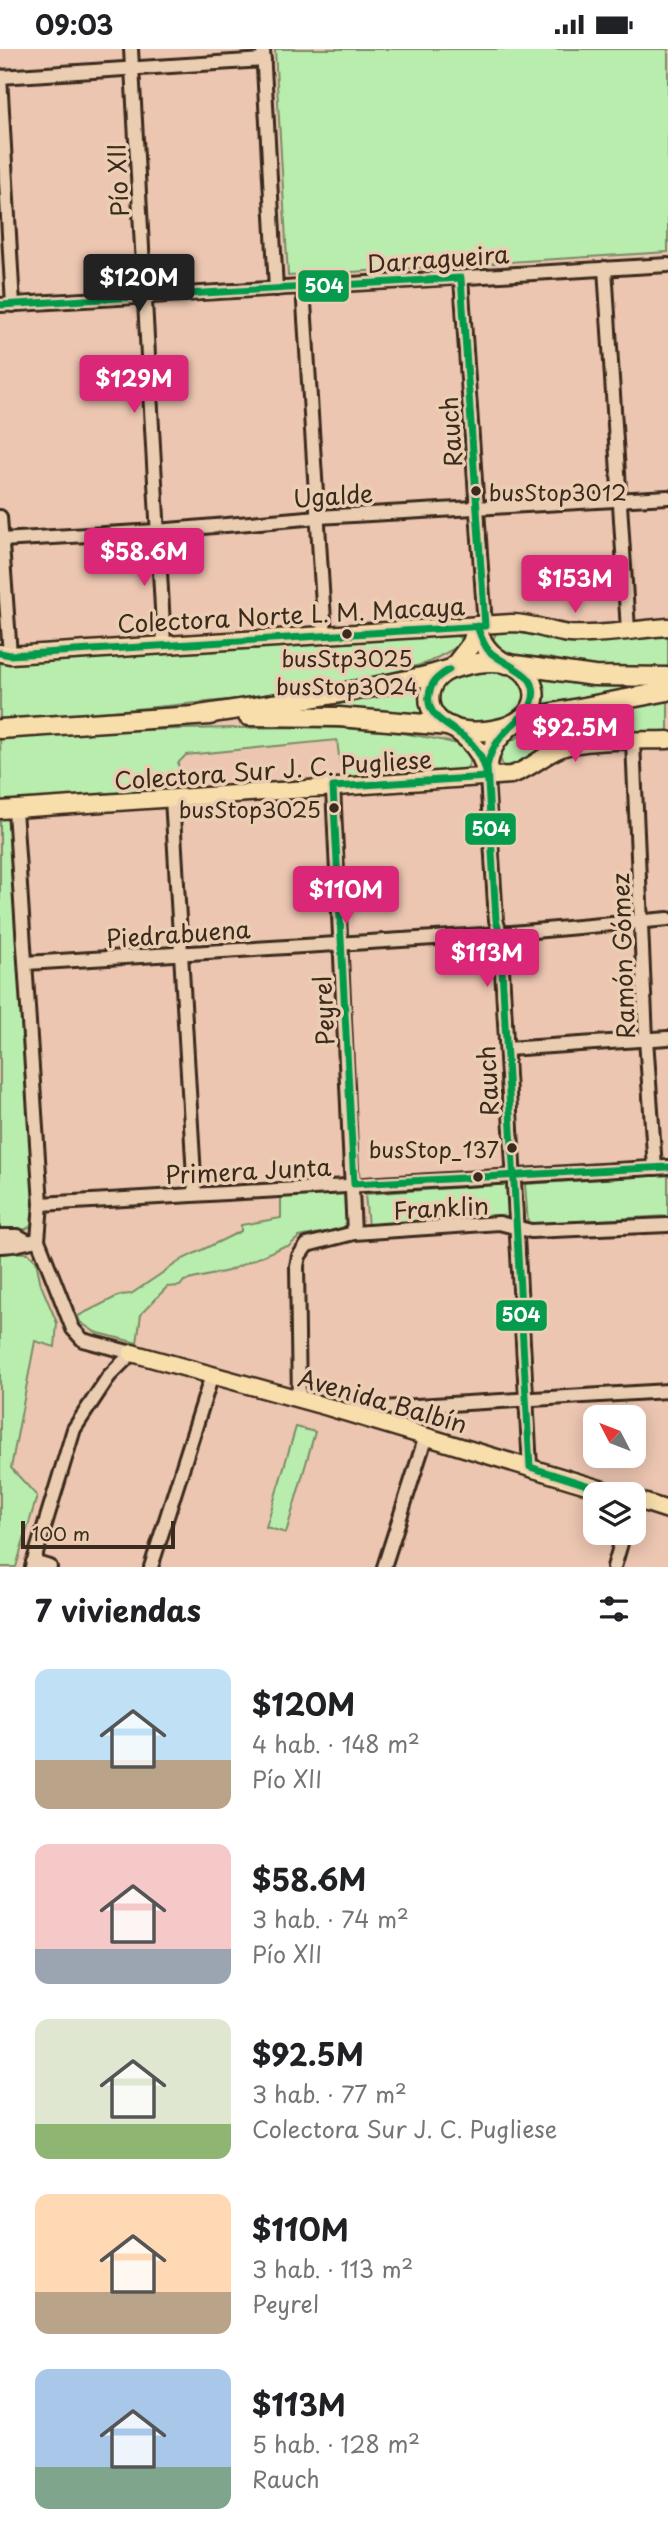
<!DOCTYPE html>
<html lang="es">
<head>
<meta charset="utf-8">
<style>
  :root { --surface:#fff; --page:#f2f2f2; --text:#202124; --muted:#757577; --accent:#db2777 }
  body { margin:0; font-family:"Playpen Sans",sans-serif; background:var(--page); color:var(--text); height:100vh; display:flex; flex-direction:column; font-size:26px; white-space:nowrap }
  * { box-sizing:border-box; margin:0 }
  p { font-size:23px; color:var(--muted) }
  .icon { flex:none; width:38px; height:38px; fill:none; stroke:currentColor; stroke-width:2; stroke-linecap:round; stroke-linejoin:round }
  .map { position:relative; height:1518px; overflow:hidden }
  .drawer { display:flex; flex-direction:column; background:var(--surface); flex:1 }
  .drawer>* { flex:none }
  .needle { width:46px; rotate:312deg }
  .tools { position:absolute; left:583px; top:1356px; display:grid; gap:14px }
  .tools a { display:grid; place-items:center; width:63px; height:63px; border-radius:14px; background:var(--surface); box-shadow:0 4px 18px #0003; font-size:35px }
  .scale { position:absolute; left:21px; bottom:18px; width:154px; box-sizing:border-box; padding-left:7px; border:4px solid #3b2a1e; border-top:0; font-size:19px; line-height:24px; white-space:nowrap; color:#3b2a1e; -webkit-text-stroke:5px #ebceb2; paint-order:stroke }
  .price { position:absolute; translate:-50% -60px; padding:0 16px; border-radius:7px; background:var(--accent); color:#fff; font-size:23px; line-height:46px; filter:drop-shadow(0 2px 4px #0008) }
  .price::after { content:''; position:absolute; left:50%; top:42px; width:21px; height:16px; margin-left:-10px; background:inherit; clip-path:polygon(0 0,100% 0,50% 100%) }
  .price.selected { background:#222; color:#fff }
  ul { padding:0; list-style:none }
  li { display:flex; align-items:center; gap:21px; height:175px; padding:0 35px }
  li span { display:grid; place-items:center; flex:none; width:196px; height:140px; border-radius:14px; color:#555 }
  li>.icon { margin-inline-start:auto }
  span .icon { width:84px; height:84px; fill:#fffc; stroke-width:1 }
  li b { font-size:30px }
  h2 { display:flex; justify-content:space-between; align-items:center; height:84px; padding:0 35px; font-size:30px }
  .status { display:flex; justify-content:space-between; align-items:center; height:49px; padding:0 35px; background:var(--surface); direction:ltr }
  .status svg { height:19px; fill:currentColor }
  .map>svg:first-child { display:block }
</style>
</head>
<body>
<div class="status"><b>09:03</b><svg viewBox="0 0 49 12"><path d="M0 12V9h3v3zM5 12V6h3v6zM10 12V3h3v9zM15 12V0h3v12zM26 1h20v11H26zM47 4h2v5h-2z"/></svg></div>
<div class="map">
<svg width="668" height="1518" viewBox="0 0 668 1518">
  <rect width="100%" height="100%" fill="#ecc6b1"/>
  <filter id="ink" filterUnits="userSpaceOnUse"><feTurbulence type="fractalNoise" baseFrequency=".0143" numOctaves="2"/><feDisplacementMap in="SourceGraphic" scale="14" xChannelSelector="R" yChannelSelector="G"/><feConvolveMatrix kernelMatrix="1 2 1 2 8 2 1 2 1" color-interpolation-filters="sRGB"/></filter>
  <g filter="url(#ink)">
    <g fill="#b9edad" stroke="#7a8c66" stroke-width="2">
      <polygon points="275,0 668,0 668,203 288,227"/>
      <polygon points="502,582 668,584 668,621 614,619 577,615 549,609 514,606 501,602 492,593 496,584"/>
      <polygon points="453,585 460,589 461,596 427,614 377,628 332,637 238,650 0,673 0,617 2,610"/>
      <path d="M 494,621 C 517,625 524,627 527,652 L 515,668 C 490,673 469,677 445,668 L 434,649 L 435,643 L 454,625 Z"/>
      <polygon points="532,621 668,633 536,665"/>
      <polygon points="427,630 430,672 280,657"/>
      <path d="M 668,652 L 668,686 L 588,690 L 510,721 L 502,715 L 499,704 C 520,671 629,658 668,652 Z"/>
      <path d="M 0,676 L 1,687 C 80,683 158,680 237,679 C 318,677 386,676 466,697 C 472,707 473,717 461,723 L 342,731 L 337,691 L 186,706 L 178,714 L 181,744 L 1,753 Z"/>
      <path d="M 0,764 L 10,766 L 35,1155 L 33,1175 C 23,1184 13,1183 0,1183 Z"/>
      <polygon points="668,1126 668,1167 528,1175 525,1135"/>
      <polygon points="510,1135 512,1167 368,1177 365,1145"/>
      <path d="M 341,1144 L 345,1144 C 352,1155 351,1171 342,1180 L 299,1188 L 289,1197 L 282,1198 L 228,1222 L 184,1232 L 180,1237 L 167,1238 L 141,1265 L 137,1294 L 95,1283 L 80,1273 L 78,1267 L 120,1246 L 131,1245 L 183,1210 L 241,1182 L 241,1176 L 281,1169 L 281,1148 Z"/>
      <polygon points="0,1203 28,1204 36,1212 41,1236 57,1274 55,1298 35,1292 11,1419 37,1447 16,1518 0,1518"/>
      <polygon points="296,1378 315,1383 286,1484 266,1478"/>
    </g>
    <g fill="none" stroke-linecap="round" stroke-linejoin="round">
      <g stroke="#3b2a1e" stroke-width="18">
        <g id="minor">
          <polyline points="131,0 164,595"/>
          <polyline points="263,0 276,240"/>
          <polyline points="0,27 13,256"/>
          <polyline points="0,28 264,11"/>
          <polyline points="605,219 628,581"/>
          <polyline points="461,229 485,577"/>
          <polyline points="303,238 325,587"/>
          <polyline points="0,256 668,216"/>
          <polyline points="0,468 10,606"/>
          <polyline points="1,491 157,482 318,468 668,448"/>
          <polyline points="633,693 646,990 655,1119"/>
          <polyline points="487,728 496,871 500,885 530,1418"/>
          <polyline points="333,738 354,1184"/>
          <polyline points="172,749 195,1145"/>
          <polyline points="15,761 41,1155 38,1191 73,1280 83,1291 132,1304"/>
          <polyline points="26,914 500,885 668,870"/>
          <polyline points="507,1000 668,989"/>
          <polyline points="41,1155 668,1118"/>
          <polyline points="0,1187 18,1187 27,1192"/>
          <path d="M 0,1197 C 17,1197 23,1193 38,1191"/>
          <polyline points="299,1351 297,1217 299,1207 307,1196 354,1184 499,1174 531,1182 668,1176"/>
          <polyline points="348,1361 668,1342"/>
          <polyline points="33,1513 50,1518"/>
          <polyline points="32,1518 74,1380 109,1327 132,1304"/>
          <polyline points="151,1518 212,1326"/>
          <polyline points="384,1518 426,1387"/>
          <polyline points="614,1518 624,1484"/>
        </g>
      </g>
      <g stroke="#3b2a1e" stroke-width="21">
        <g id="major">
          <path d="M 0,604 L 10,606 L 512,574 C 533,574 550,583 570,585 C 599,587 638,580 668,578"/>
          <path d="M 0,761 L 511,726 C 529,721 542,707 559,700 C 583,690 640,692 668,691"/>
          <polyline points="132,1304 328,1358 620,1446"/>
          <polyline points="634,1450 668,1461"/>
        </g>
      </g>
      <g stroke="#3b2a1e" stroke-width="23">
        <g id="highway">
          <path d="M 477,577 C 480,595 491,607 507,615"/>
          <polyline points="515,616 594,627 668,628"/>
          <polyline points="452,620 472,594 477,577"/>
          <path d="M 200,666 C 258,657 316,649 374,638 C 392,634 409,631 426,627 C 454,620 481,608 510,615 C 527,620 540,640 532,657 C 520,682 473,688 450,678 C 422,665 423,633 449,621"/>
          <polyline points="248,667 339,668 449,677"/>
          <polyline points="521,670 668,642"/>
          <path d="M 452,678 C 469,689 484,704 486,725"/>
          <polyline points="0,680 210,666"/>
          <path d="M 487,728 C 487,705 495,689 513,675"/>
        </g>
      </g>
      <use href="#minor" stroke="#ebceb2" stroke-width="12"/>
      <use href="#major" stroke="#f8deab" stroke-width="16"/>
      <use href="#highway" stroke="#f8deab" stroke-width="18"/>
      <g stroke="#ebceb2" stroke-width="12">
        <g id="bus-1">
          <polyline points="0,256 461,229 485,577 10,606 0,604"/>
          <path d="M 477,577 C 480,585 483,595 489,602 C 506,619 544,623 531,656 C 530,661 525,665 521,668 C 504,683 492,695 487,717 L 496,871 L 500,885 L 530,1418 L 618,1446"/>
          <path d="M 449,621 C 438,627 431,633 429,646 C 425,670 456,679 470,693 C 480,703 485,715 487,728"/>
          <polyline points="487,728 333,738 354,1135 668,1118"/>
        </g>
      </g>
      <use href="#bus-1" stroke="#069a4c" stroke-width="7"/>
    </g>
  </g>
  <g fill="#3b2a1e" stroke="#ebceb2" stroke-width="2.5">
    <circle cx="476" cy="442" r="6"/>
    <circle cx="347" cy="585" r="6"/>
    <circle cx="334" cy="759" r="6"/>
    <circle cx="512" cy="1099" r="6"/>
    <circle cx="478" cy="1128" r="6"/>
  </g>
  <g text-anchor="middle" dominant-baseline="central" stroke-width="7" stroke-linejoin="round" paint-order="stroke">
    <g font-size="22" fill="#3b2a1e" stroke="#ebceb2" text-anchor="end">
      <text x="489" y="442" text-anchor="start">busStop3012</text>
      <text x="347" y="608" text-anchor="middle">busStp3025<tspan x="347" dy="28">busStop3024</tspan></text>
      <text x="321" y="759">busStop3025</text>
      <text x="499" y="1099">busStop_137</text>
    </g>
    <g font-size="24" fill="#3b2a1e" stroke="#ebceb2">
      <text transform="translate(117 131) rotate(-93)">Pío XII</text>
      <text transform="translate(438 209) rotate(-4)">Darragueira</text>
      <text transform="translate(450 383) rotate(-94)">Rauch</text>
      <text transform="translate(333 446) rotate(-4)">Ugalde</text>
      <text transform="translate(291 565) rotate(-3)">Colectora Norte L. M. Macaya</text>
      <text transform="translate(273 720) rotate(-4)">Colectora Sur J. C. Pugliese</text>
      <text transform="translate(178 884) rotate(-4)">Piedrabuena</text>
      <text transform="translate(622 907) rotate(-92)">Ramón Gómez</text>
      <text transform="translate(323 962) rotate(-93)">Peyrel</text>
      <text transform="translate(487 1032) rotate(-93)">Rauch</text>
      <text transform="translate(248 1121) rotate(-3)">Primera Junta</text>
      <text transform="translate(441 1158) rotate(-3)">Franklin</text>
      <text transform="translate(383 1351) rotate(16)">Avenida Balbín</text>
    </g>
  </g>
  <g stroke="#ebceb2" stroke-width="2.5">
    <rect x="297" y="220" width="53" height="34" rx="7" fill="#069a4c"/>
    <rect x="464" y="763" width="53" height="34" rx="7" fill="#069a4c"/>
    <rect x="495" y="1250" width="53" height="33" rx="7" fill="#069a4c"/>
  </g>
  <g font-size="19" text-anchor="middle" font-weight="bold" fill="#fff">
    <text x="324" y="244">504</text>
    <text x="491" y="787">504</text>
    <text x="521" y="1273">504</text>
  </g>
</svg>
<div class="tools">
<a><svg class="needle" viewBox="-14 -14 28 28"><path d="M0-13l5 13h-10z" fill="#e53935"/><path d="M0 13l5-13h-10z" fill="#757577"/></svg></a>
<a><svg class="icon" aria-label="layers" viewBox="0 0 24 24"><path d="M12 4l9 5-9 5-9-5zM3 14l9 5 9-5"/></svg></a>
</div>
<div class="scale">100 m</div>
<b class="price selected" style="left:139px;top:265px">$120M</b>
<b class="price" style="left:134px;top:366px">$129M</b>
<b class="price" style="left:144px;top:539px">$58.6M</b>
<b class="price" style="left:575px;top:566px">$153M</b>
<b class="price" style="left:575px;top:715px">$92.5M</b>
<b class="price" style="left:346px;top:877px">$110M</b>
<b class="price" style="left:487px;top:940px">$113M</b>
</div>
<section class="drawer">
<h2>7 viviendas<svg class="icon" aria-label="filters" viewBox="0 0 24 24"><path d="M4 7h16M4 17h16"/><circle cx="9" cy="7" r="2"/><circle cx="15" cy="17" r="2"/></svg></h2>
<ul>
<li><span style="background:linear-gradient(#bfe0f5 65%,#b9a48a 0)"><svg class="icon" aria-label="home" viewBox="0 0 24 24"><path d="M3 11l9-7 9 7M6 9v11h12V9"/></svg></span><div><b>$120M</b><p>4 hab. · 148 m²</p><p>Pío XII</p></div></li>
<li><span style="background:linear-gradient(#f6c9c9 75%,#9aa5b1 0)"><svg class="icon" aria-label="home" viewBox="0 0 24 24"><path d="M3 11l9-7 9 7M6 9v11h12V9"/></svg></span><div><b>$58.6M</b><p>3 hab. · 74 m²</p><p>Pío XII</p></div></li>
<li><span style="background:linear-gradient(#dfe7d0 75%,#8fb573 0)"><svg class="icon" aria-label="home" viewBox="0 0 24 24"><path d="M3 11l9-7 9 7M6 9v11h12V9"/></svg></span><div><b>$92.5M</b><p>3 hab. · 77 m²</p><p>Colectora Sur J. C. Pugliese</p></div></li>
<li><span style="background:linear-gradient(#ffd9b3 70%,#b9a48a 0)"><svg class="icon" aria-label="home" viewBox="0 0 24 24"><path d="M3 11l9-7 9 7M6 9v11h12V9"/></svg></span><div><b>$110M</b><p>3 hab. · 113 m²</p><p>Peyrel</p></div></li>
<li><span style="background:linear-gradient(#a9c7e8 70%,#7fa58c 0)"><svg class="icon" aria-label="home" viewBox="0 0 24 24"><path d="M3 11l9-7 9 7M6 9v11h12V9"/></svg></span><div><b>$113M</b><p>5 hab. · 128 m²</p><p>Rauch</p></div></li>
</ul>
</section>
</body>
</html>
